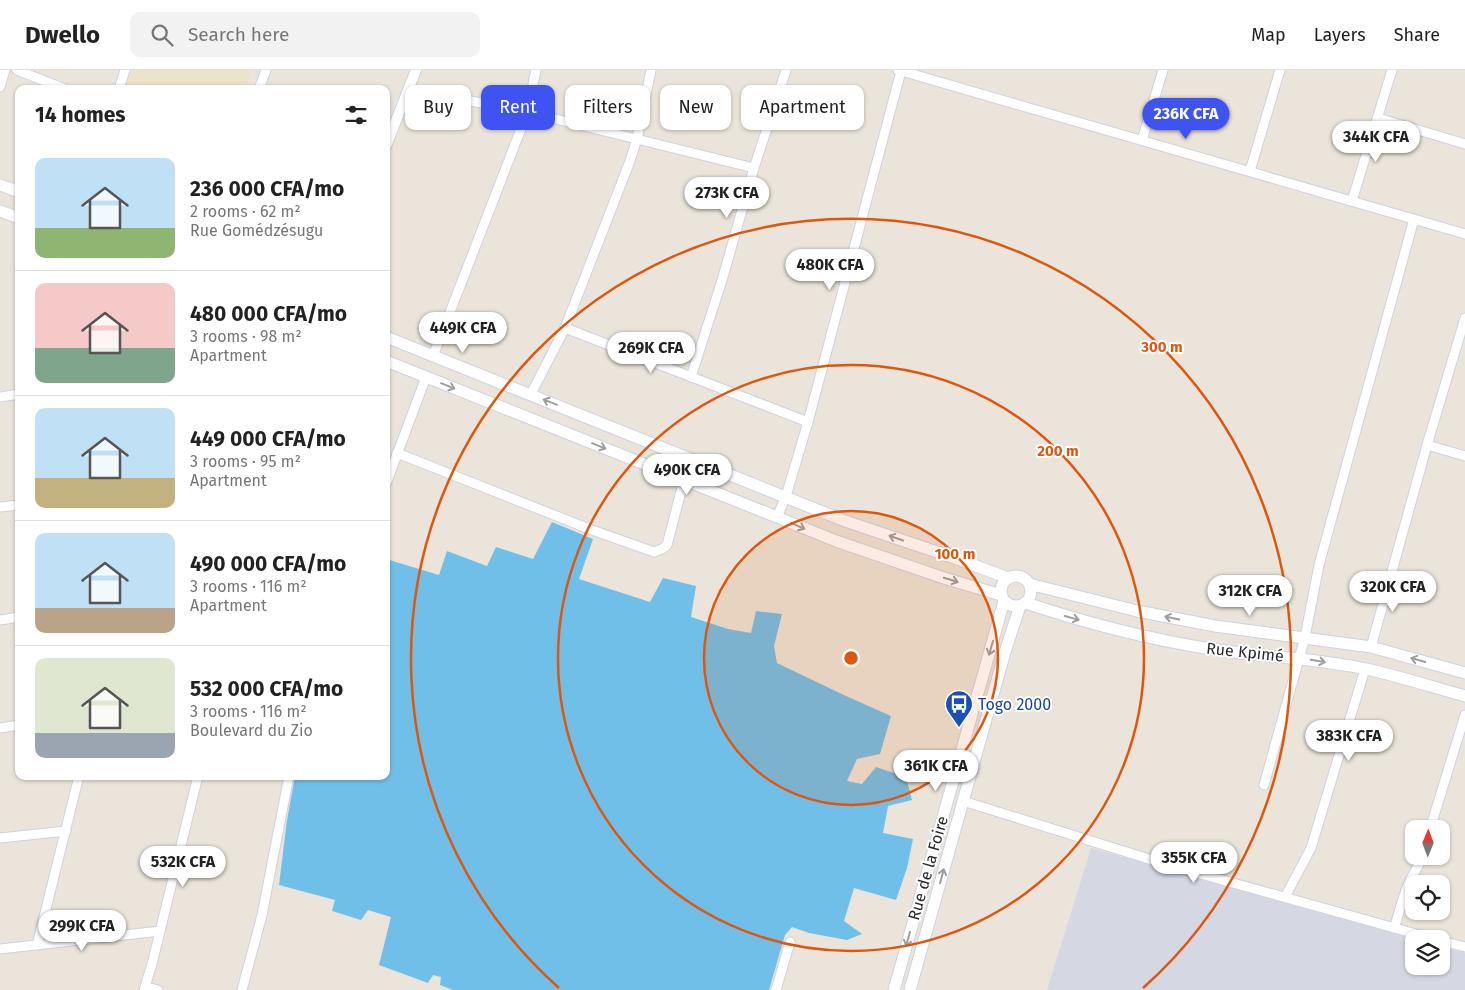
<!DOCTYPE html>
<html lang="en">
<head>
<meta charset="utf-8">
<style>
  :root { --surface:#fff; --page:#f2f2f2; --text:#222; --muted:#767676; --line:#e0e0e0; --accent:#3f52f2 }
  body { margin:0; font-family:"Fira Sans",sans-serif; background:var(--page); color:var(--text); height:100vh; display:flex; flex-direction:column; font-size:19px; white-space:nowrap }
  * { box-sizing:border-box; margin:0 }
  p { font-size:16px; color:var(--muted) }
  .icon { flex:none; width:28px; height:28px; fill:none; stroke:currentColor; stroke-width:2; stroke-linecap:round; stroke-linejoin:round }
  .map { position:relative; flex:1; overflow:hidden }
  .side { position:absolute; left:15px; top:15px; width:375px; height:695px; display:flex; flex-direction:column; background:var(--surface); border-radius:10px; box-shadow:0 1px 4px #0004 }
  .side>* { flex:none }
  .banner { position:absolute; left:405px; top:15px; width:475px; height:45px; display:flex; gap:10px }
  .needle { width:32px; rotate:1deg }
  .controls { position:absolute; left:1405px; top:750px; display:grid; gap:10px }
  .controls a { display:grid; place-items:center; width:45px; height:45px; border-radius:10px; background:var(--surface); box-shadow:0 1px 4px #0004; font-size:25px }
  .price { position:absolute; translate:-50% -42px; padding:0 11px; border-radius:18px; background:#fff; color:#222; font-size:16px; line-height:32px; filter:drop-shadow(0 1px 2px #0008) }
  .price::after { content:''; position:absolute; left:50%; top:30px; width:15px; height:11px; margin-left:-8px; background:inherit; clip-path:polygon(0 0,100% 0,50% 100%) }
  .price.active { background:var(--accent); color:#fff }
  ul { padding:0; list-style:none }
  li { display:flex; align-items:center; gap:15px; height:125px; padding:0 20px }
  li+li { border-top:1px solid var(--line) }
  li span { display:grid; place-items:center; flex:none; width:140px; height:100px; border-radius:10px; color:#555 }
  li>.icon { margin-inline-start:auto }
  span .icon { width:60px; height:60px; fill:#fffc; stroke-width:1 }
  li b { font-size:21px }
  h2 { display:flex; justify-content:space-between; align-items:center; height:60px; padding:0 20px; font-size:21px }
  .chip { padding:0 18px; border-radius:10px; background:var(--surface); box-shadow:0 1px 4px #0004; font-size:18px; line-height:45px }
  .chip.active { background:var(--accent); color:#fff }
  header { display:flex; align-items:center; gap:30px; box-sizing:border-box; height:70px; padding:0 25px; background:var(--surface); border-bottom:1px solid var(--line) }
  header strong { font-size:24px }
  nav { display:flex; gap:28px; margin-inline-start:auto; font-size:18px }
  .search { width:350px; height:45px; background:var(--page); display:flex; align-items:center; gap:12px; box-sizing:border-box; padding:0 18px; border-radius:10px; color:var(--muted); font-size:19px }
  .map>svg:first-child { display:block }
</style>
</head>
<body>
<header>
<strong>Dwello</strong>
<div class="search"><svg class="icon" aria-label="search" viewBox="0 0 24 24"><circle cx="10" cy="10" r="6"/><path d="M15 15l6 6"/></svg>Search here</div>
<nav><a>Map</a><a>Layers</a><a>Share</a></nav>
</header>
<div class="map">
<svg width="1465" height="920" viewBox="0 0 1465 920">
  <rect width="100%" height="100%" fill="#eae4da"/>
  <polygon fill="#ebe3ca" points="132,0 251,0 244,19 125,19"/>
  <polygon fill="#d5d7e3" points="1091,778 1414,869 1414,896 1441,896 1441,877 1465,883 1465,920 1047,920"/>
  <polygon fill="#70bfe9" points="552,452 593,469 579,509 650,532 663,508 696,516 691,547 728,559 751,563 756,541 782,544 774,576 777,593 846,626 891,646 880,684 857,689 847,711 862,714 876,697 906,707 912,730 888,736 883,763 913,769 907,798 896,830 854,818 844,851 862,864 847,870 809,863 792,857 785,865 769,920 453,920 440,915 441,907 433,905 428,913 379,895 391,847 368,840 361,850 332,841 335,830 279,815 287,750 295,706 386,706 386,489 439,505 447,481 487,496 496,477 533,489"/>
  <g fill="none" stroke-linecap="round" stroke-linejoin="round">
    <g stroke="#cfd1e1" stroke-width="11">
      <g id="minor">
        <polyline points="17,0 65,19"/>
        <polyline points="898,0 1465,164"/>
        <polyline points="0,17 5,0"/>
        <polyline points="119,19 125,0"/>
        <polyline points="259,19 266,0"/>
        <polyline points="409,19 527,42 754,98"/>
        <polyline points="1378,48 1465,74"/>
        <polyline points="1142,70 1163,0"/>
        <polyline points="1250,101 1280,0"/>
        <polyline points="1352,131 1392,0"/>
        <polyline points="565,258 808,352"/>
        <polyline points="433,286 519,64 527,42 536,0"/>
        <polyline points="691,307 723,207 754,98 786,0"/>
        <polyline points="531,324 565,258 630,91 637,69 651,0"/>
        <polyline points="0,327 19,324"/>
        <polyline points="1427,375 1465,386"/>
        <polyline points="397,383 592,460 654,482 662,479 667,475 684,410"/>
        <polyline points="386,414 426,307"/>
        <polyline points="0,437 19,435"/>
        <polyline points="777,447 786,426 808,352 901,1"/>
        <polyline points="0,550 19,547"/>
        <polyline points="1371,577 1427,375 1465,248"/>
        <polyline points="0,658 19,655"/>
        <polyline points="1264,715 1305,567 1319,495 1414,149"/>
        <polyline points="963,731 1165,794 1434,869"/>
        <polyline points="1430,759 1465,645"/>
        <polyline points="0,768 66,761"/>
        <polyline points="1285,827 1311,778 1365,599"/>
        <path d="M 1394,858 C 1399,844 1402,829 1408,815 C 1412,805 1419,797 1422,786"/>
        <polyline points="1441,871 1465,877"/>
        <polyline points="37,875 79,706"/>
        <polyline points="0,879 160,861"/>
        <polyline points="146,917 158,920"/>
        <polyline points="144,920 152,894 198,706"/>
        <polyline points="242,920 262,845 289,706"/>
        <polyline points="776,920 790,872"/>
      </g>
    </g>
    <g stroke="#cfd1e1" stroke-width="12">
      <polyline id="tertiary" points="386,76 416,0"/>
    </g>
    <g stroke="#cfd1e1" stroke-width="13">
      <g id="secondary">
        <polyline points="0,115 19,122"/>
        <polyline points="0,141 19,148"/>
        <polyline points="386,267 845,451 955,488 1008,508"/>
        <polyline points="386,291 777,447 836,471 944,508 1001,525"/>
        <circle cx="1016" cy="521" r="15"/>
        <polyline points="1029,514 1137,541 1215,556 1371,577 1465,603"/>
        <path d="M 1026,533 C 1086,553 1148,569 1211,579 C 1262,587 1315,588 1366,599 C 1399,606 1432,617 1465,626"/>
        <polyline points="894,920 1004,531"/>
        <polyline points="910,920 1005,582 1020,536"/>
      </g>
    </g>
    <use href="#minor" stroke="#fff" stroke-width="9"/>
    <use href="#tertiary" stroke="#fff" stroke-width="10"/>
    <use href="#secondary" stroke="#fff" stroke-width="11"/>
  </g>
  <defs><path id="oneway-shaft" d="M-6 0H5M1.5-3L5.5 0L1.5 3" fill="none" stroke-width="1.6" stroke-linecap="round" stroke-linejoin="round" transform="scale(1.25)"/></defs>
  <g stroke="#9e9e9e">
    <use href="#oneway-shaft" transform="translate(448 316) rotate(22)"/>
    <use href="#oneway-shaft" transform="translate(550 332) rotate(-158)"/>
    <use href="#oneway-shaft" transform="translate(599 376) rotate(22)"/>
    <use href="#oneway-shaft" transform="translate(798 456) rotate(24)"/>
    <use href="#oneway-shaft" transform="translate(896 468) rotate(-161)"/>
    <use href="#oneway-shaft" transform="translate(951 510) rotate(17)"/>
    <use href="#oneway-shaft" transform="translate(1072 548) rotate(15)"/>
    <use href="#oneway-shaft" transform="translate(1172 548) rotate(-168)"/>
    <use href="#oneway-shaft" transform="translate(991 578) rotate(106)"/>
    <use href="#oneway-shaft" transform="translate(1418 590) rotate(-164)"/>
    <use href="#oneway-shaft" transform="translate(1318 591) rotate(10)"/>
    <use href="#oneway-shaft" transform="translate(942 806) rotate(-75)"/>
    <use href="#oneway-shaft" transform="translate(908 869) rotate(106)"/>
  </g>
  <circle cx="851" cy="588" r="147" fill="#de570d" fill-opacity=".12"/>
  <g fill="none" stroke="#de570d" stroke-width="2.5">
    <circle cx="851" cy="588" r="147"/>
    <circle cx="851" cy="588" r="293"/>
    <path d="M559 918A440 440 0 1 1 1143 918"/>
  </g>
  <defs>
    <g id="bus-pin" transform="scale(1.4375)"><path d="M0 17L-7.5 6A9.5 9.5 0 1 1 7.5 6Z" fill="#1a4fb4" stroke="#fff"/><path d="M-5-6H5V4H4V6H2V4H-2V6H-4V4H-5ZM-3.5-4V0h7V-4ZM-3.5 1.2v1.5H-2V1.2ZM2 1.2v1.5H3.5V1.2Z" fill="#fff"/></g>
  </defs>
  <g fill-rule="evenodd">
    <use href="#bus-pin" x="959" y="634"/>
  </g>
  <g text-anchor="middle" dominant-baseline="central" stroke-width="4" stroke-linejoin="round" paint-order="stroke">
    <g font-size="16" fill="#282828" stroke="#fff">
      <text transform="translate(1245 582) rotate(6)">Rue Kpimé</text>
      <text transform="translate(928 798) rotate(-74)">Rue de la Foire</text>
    </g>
    <g font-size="16" fill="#164399" stroke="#fff" text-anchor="start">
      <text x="978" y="634">Togo 2000</text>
    </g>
  </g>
  <circle cx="851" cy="588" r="8" fill="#de570d" stroke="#fff" stroke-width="2.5"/>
  <g font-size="15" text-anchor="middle" font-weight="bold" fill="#de570d" stroke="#fff" stroke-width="4" stroke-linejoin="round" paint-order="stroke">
    <text x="1162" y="282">300 m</text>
    <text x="1058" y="386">200 m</text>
    <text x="955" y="489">100 m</text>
  </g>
</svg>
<div class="controls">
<a><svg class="needle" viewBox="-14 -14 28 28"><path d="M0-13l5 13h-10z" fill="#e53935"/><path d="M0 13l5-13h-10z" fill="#767676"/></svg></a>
<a><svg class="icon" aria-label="locate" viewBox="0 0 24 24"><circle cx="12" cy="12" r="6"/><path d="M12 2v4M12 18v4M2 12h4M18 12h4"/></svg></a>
<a><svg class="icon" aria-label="layers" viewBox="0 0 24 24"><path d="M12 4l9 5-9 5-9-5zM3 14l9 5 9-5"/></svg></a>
</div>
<b class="price active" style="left:1186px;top:70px">236K CFA</b>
<b class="price" style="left:1376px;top:93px">344K CFA</b>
<b class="price" style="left:727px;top:149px">273K CFA</b>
<b class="price" style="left:830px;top:221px">480K CFA</b>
<b class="price" style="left:463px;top:284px">449K CFA</b>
<b class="price" style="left:651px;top:304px">269K CFA</b>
<b class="price" style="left:687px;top:426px">490K CFA</b>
<b class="price" style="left:1393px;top:543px">320K CFA</b>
<b class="price" style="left:1250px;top:547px">312K CFA</b>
<b class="price" style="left:1349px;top:692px">383K CFA</b>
<b class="price" style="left:936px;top:722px">361K CFA</b>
<b class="price" style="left:1194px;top:814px">355K CFA</b>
<b class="price" style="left:183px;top:818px">532K CFA</b>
<b class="price" style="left:82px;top:882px">299K CFA</b>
<div class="banner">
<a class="chip">Buy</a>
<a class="chip active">Rent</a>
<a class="chip">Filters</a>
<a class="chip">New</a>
<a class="chip">Apartment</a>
</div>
<section class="side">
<h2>14 homes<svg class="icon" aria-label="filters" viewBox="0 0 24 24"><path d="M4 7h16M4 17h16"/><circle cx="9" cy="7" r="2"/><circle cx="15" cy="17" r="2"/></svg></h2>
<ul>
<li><span style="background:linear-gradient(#bfe0f5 70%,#8fb573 0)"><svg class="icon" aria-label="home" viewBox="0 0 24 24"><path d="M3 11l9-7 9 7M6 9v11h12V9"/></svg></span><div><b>236 000 CFA/mo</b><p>2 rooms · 62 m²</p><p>Rue Gomédzésugu</p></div></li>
<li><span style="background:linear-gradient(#f6c9c9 65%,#7fa58c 0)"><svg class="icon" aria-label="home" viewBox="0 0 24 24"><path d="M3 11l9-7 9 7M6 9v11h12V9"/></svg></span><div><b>480 000 CFA/mo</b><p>3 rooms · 98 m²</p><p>Apartment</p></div></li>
<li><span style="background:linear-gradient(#bfe0f5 70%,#c2b280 0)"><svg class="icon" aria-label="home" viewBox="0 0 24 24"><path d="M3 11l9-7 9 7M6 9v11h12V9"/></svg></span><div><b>449 000 CFA/mo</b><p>3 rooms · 95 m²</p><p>Apartment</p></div></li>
<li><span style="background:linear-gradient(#bfe0f5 75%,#b9a48a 0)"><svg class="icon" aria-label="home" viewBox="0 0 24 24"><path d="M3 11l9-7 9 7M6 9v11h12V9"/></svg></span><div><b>490 000 CFA/mo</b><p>3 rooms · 116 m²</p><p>Apartment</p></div></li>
<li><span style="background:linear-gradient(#dfe7d0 75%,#9aa5b1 0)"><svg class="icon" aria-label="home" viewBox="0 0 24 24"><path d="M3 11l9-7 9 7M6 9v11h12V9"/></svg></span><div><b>532 000 CFA/mo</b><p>3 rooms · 116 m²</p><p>Boulevard du Zio</p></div></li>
</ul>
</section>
</div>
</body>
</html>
